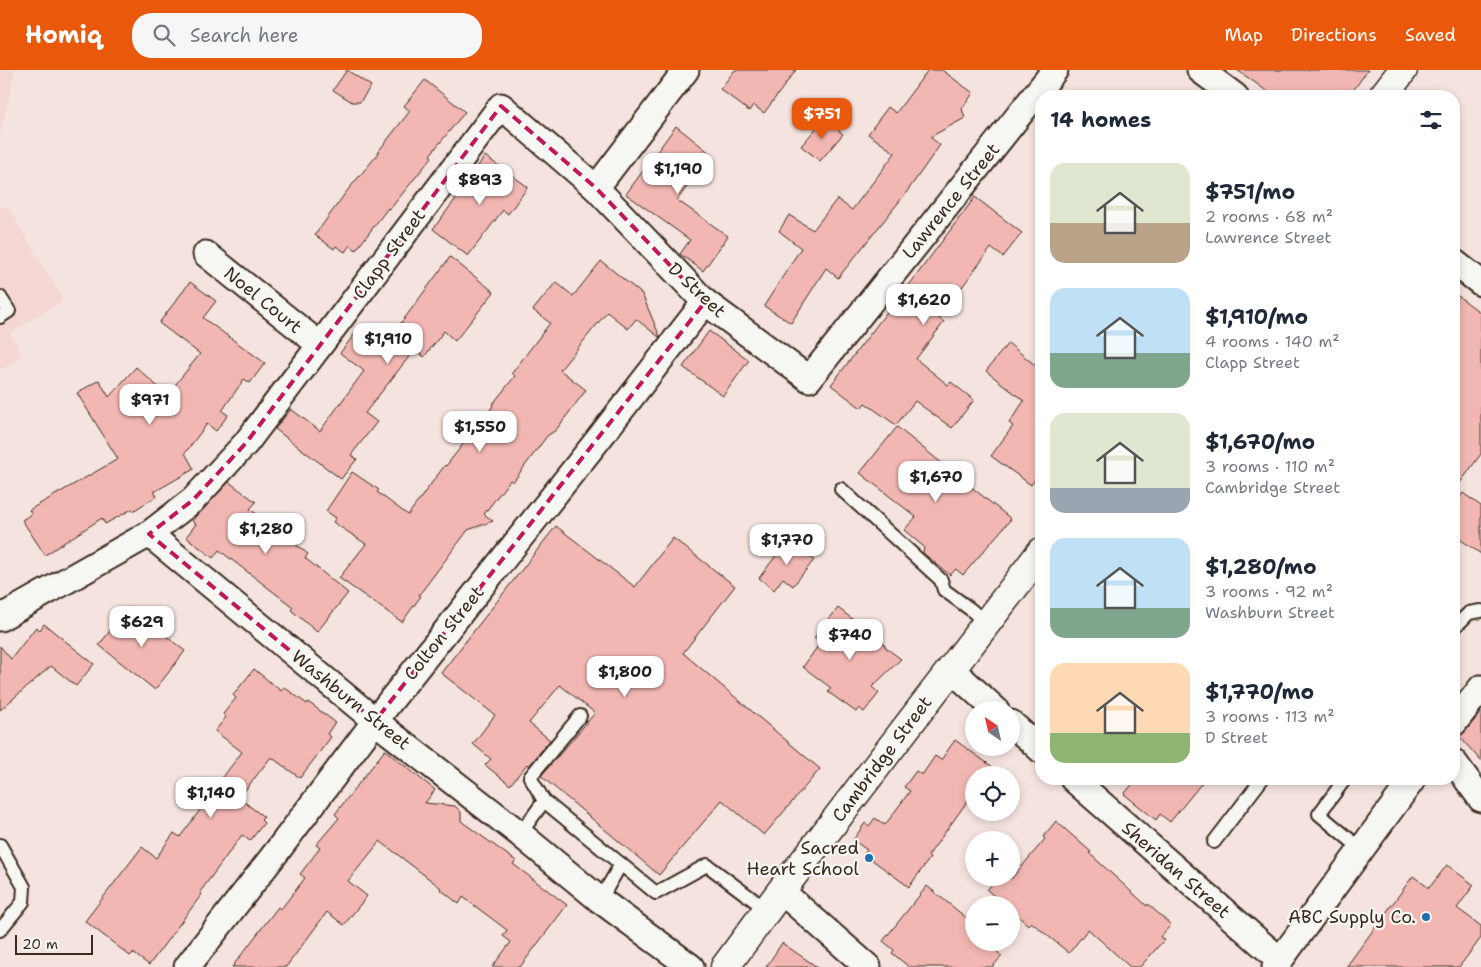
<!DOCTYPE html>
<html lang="en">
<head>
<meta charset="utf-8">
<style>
  :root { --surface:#fff; --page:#f6f6f7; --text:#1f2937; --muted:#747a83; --accent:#ea580c }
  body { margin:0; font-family:"Shantell Sans",sans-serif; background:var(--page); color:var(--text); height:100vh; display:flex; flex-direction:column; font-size:19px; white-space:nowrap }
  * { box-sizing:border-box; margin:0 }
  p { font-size:16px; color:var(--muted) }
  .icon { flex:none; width:28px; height:28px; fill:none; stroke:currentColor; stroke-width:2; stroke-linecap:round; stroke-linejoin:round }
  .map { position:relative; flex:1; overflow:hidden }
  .details { position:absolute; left:1035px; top:20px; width:425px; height:695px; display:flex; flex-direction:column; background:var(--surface); border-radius:20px; box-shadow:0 2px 8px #0003 }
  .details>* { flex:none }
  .needle { width:32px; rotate:326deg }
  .tools { position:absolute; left:965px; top:631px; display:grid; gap:10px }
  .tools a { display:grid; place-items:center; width:55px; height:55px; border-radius:50%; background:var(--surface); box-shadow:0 2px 8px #0003; font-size:25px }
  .scale { position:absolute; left:15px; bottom:12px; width:78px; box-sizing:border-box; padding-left:5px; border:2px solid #3b2a1e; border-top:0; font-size:14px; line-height:18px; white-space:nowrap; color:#3b2a1e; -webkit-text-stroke:4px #f6f6f2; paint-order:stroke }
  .price { position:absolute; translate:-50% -42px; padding:0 11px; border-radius:10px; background:#fff; color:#222; font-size:16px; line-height:32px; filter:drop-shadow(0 1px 2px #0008) }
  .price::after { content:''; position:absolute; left:50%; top:30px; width:15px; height:11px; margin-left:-8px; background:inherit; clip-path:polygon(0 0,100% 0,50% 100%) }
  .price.selected { background:var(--accent); color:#fff }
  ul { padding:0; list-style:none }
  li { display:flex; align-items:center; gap:15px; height:125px; padding:0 15px }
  li span { display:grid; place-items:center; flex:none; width:140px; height:100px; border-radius:15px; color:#555 }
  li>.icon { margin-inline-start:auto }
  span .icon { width:60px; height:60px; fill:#fffc; stroke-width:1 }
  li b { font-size:21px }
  h2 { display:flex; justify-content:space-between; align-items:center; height:60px; padding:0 15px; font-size:21px }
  header { display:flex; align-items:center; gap:30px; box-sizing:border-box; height:70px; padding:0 25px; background:var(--accent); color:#fff }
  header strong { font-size:24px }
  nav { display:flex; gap:28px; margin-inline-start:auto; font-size:18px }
  .search { width:350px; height:45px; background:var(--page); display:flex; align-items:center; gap:12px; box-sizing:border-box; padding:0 18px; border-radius:20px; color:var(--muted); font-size:19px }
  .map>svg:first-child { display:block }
</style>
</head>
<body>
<header>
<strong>Homiq</strong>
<div class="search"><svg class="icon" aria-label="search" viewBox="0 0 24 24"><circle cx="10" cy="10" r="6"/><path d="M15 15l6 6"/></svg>Search here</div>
<nav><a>Map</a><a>Directions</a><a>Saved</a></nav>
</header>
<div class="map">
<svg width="1481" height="897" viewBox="0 0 1481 897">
  <rect width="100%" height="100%" fill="#f5e3df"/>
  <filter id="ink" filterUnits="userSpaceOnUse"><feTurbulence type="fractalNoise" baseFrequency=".02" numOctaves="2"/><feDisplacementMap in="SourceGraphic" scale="10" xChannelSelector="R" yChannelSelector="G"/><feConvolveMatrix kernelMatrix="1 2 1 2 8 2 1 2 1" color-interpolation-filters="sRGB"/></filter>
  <g filter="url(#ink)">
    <g fill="#f4d6d2">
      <polygon points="0,0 15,0 0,65"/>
      <polygon points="0,135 9,139 63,230 10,263 22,286 0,300"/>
    </g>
    <g fill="#f2b7b2" stroke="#3b2a1e">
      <polygon points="347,0 371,16 360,32 352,32 333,20"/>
      <polygon points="735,0 796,0 764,43 753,35 749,41 720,19"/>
      <polygon points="928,0 942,0 973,23 962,39 965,48 930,67 940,75 906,123 838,208 826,198 791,253 764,236 801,178 779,161 789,145 813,160 837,129 852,140 895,83 868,64 888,37 896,43"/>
      <polygon points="1237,0 1368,0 1349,26 1274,26"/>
      <polygon points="425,10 465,42 430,85 432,87 390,139 388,138 356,180 350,175 345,182 336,176 334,179 315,165 347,121 378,84 377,83 410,41 404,36"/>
      <polygon points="824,49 843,64 820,91 801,76"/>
      <polygon points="676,56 711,84 677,130 728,166 703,201 680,184 690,170 626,124"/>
      <polygon points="485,86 528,117 508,144 503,140 468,186 433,159 467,114 466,113"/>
      <polygon points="975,127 1022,163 1003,187 991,178 939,248 944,252 916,289 948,315 951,312 974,330 952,358 915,331 896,355 865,333 861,338 831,315 903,221 904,222"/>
      <polygon points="450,187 494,222 455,271 444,261 424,287 415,279 365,343 377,352 351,385 357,389 341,409 275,359 291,339 320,361 364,301 340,283 360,257 384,276"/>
      <polygon points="601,191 642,224 660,267 659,267 636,249 628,259 607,242 560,300 586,320 556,360 547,366 513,412 510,410 484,444 493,451 468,460 419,525 421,526 402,552 339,508 366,474 333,452 336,448 326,441 352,402 379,420 377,422 408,445 445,395 446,396 493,336 492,335 515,306 512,303 550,253 533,240 556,212 573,226"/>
      <polygon points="190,212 216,231 203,248 265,293 250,313 244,309 222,341 228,345 216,361 207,354 185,383 194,399 154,422 157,426 133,441 132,439 105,454 102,448 45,485 22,450 32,444 29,440 118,389 77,323 99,310 109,327 136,297 167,325 200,284 159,253"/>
      <polygon points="1454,223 1481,243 1481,384 1454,421"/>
      <polygon points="709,261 749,290 723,326 683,297"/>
      <polygon points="1008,273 1041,300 1041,401 1031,415 991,386 1013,356 1009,353 1024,331 986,301"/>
      <polygon points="897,357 1011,449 963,505 956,499 950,505 923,483 924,477 904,460 916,447 860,403"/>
      <polygon points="229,412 256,432 250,439 308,484 305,488 348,523 317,562 291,540 293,537 219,480 213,488 186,467 196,454 192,451 197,445"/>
      <polygon points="1463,423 1481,436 1481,484 1454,465 1454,436"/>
      <polygon points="556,456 635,517 673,468 735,516 683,583 820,699 764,765 722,730 659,805 541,706 595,643 560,615 529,653 550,670 529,696 527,694 510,715 485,695 491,689 473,674 495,645 441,603"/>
      <polygon points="788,470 814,490 793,516 783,508 774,520 759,508"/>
      <polygon points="129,537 185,581 155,620 99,575"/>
      <polygon points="838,538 873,565 881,569 886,578 901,589 872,617 879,623 864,642 859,638 856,642 828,622 831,618 803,597 820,573 814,568"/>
      <polygon points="44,554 94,594 76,616 51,596 0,640 0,576 11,589 36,557 40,560"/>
      <polygon points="254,599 281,621 284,617 307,634 308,632 335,652 327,664 331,667 300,708 271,687 239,728 264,747 261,750 264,753 250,771 242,765 200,822 202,824 149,895 133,883 130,886 85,851 142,777 156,788 174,763 180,767 203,736 191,727 205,708 216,716 242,682 215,661 226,647 223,644 236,628 233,625"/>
      <polygon points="1481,642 1481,691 1459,666 1465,662"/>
      <polygon points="955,670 1004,705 974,705 974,722 928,786 930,788 909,817 864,784 867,780 853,770 865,753 869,756 875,748 885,755 910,721 904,717 916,701 922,705 935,686 941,690"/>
      <polygon points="385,680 435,720 425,733 455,736 461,742 461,751 516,791 513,794 567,835 520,897 492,897 511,872 503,866 507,860 463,827 459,834 440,819 441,818 380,771 348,811 367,826 344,855 327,842 286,897 232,897 278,837 281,839 305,808 300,804 320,778 316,775 339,748 335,744"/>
      <polygon points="1137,709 1205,709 1170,752 1160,744 1156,750 1124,724"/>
      <polygon points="1056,751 1091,782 1089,783 1147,836 1148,834 1171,855 1160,867 1164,870 1140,897 1130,897 1088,859 1069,883 1031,852 1028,855 1011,840 1011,835 1005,835 987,820 997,808 1012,808 1045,769 1043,767"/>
      <polygon points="1447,795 1474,815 1457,838 1481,856 1481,868 1459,897 1346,897 1413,806 1429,818"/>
      <polygon points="927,816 974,854 974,872 986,872 1002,886 992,897 909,897 892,883 894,880 883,871"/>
      <polygon points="782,873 817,897 766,897"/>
    </g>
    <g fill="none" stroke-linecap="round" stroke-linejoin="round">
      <g stroke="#3b2a1e" stroke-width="16">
        <g id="lane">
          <polyline points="0,227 9,241 0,247"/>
          <polyline points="841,419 941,510 944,520 970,539 986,553"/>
          <polyline points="1454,558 1469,543 1481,541"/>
          <polyline points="1345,709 1319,744 1361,779"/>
          <polyline points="544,731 530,707 580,646"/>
          <polyline points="520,764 544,731 656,823 707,795 767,840"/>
          <polyline points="1214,772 1262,709"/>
          <polyline points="0,775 24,817 23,832 0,860"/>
          <polyline points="600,830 621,794"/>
        </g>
      </g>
      <g stroke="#3b2a1e" stroke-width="29">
        <g id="street">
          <polyline points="1200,0 1235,26"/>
          <polyline points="596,118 686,0"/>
          <polyline points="206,184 320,275"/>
          <polyline points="1454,192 1481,213"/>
          <polyline points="149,464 193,430 246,373 501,36 596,118 705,232 809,309 1055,0"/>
          <polyline points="0,548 149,464 390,663 520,764 600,830 691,897"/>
          <polyline points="951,599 996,640"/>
          <polyline points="1011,653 1041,680"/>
          <polyline points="1454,653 1481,618"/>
          <polyline points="1454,692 1481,729"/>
          <polyline points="1073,709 1280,890"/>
          <polyline points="781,821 868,897"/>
          <polyline points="187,897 278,780 388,634 597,371 705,232"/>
          <polyline points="1275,897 1413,709"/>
        </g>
      </g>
      <g stroke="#3b2a1e" stroke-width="31">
        <g id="primary">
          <polyline points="1383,26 1403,0"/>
          <polyline points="725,897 781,821 1041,482"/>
        </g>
      </g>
      <use href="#lane" stroke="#f6f6f2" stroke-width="12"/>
      <use href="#street" stroke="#f6f6f2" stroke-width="25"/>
      <use href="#primary" stroke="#f6f6f2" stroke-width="28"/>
    </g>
  </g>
  <path fill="none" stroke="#c2185b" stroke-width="4" stroke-dasharray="10 6" stroke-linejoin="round" d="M 501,36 L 596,118 L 705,232 L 375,651 L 149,464 L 193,430 L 246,373 Z"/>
  <g fill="#1f6fb2" stroke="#f6f6f2" stroke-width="2">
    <circle cx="869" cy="788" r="5"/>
    <circle cx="1426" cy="847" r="5"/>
  </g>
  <g text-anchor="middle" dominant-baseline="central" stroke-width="4.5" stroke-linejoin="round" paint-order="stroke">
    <g font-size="18" fill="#3b2a1e" stroke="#f6f6f2">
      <text transform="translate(951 131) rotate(-51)">Lawrence Street</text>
      <text transform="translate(389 184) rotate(-53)">Clapp Street</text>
      <text transform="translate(697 220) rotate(43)">D Street</text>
      <text transform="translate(263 230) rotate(39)">Noel Court</text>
      <text transform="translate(444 563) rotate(-51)">Colton Street</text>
      <text transform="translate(351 630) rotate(39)">Washburn Street</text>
      <text transform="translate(882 689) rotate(-53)">Cambridge Street</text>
      <text transform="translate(1176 800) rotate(41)">Sheridan Street</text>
    </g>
    <g font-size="18" fill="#3b2a1e" stroke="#f6f6f2" text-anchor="end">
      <text x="859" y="778">Sacred<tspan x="859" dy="21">Heart School</tspan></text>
      <text x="1416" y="847">ABC Supply Co.</text>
    </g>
  </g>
</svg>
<div class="tools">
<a><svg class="needle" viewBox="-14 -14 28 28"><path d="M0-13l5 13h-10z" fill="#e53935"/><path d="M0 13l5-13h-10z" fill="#747a83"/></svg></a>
<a><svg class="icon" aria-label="locate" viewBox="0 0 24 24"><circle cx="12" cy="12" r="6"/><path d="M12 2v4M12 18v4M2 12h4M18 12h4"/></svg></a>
<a>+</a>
<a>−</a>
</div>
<div class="scale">20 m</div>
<b class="price selected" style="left:822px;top:70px">$751</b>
<b class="price" style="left:678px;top:125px">$1,190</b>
<b class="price" style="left:480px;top:136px">$893</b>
<b class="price" style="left:924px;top:256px">$1,620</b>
<b class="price" style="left:388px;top:295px">$1,910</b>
<b class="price" style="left:150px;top:356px">$971</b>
<b class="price" style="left:480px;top:383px">$1,550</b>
<b class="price" style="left:936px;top:433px">$1,670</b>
<b class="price" style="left:266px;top:485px">$1,280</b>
<b class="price" style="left:787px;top:496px">$1,770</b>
<b class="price" style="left:142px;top:578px">$629</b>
<b class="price" style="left:850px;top:591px">$740</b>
<b class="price" style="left:625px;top:628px">$1,800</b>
<b class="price" style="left:211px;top:749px">$1,140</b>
<section class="details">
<h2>14 homes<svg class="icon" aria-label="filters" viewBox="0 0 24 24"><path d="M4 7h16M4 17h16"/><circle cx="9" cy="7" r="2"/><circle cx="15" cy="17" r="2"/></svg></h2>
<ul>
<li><span style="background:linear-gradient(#dfe7d0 60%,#b9a48a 0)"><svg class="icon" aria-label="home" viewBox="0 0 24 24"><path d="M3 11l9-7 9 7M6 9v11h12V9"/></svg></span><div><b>$751/mo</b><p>2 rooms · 68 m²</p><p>Lawrence Street</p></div></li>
<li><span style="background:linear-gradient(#bfe0f5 65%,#7fa58c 0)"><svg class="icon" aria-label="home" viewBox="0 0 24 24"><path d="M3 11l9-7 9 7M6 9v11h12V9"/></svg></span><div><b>$1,910/mo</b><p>4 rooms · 140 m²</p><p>Clapp Street</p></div></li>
<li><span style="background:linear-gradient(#dfe7d0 75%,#9aa5b1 0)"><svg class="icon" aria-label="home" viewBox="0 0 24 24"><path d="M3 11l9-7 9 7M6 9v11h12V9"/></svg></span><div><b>$1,670/mo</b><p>3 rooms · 110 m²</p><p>Cambridge Street</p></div></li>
<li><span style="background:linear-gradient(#bfe0f5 70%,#7fa58c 0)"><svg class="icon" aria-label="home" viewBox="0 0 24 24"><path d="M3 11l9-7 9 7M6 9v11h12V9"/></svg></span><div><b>$1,280/mo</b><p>3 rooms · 92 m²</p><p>Washburn Street</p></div></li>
<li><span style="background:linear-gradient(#ffd9b3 70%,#8fb573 0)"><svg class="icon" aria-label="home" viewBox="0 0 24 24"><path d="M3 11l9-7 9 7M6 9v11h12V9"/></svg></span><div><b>$1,770/mo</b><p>3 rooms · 113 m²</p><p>D Street</p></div></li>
</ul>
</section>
</div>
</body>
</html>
